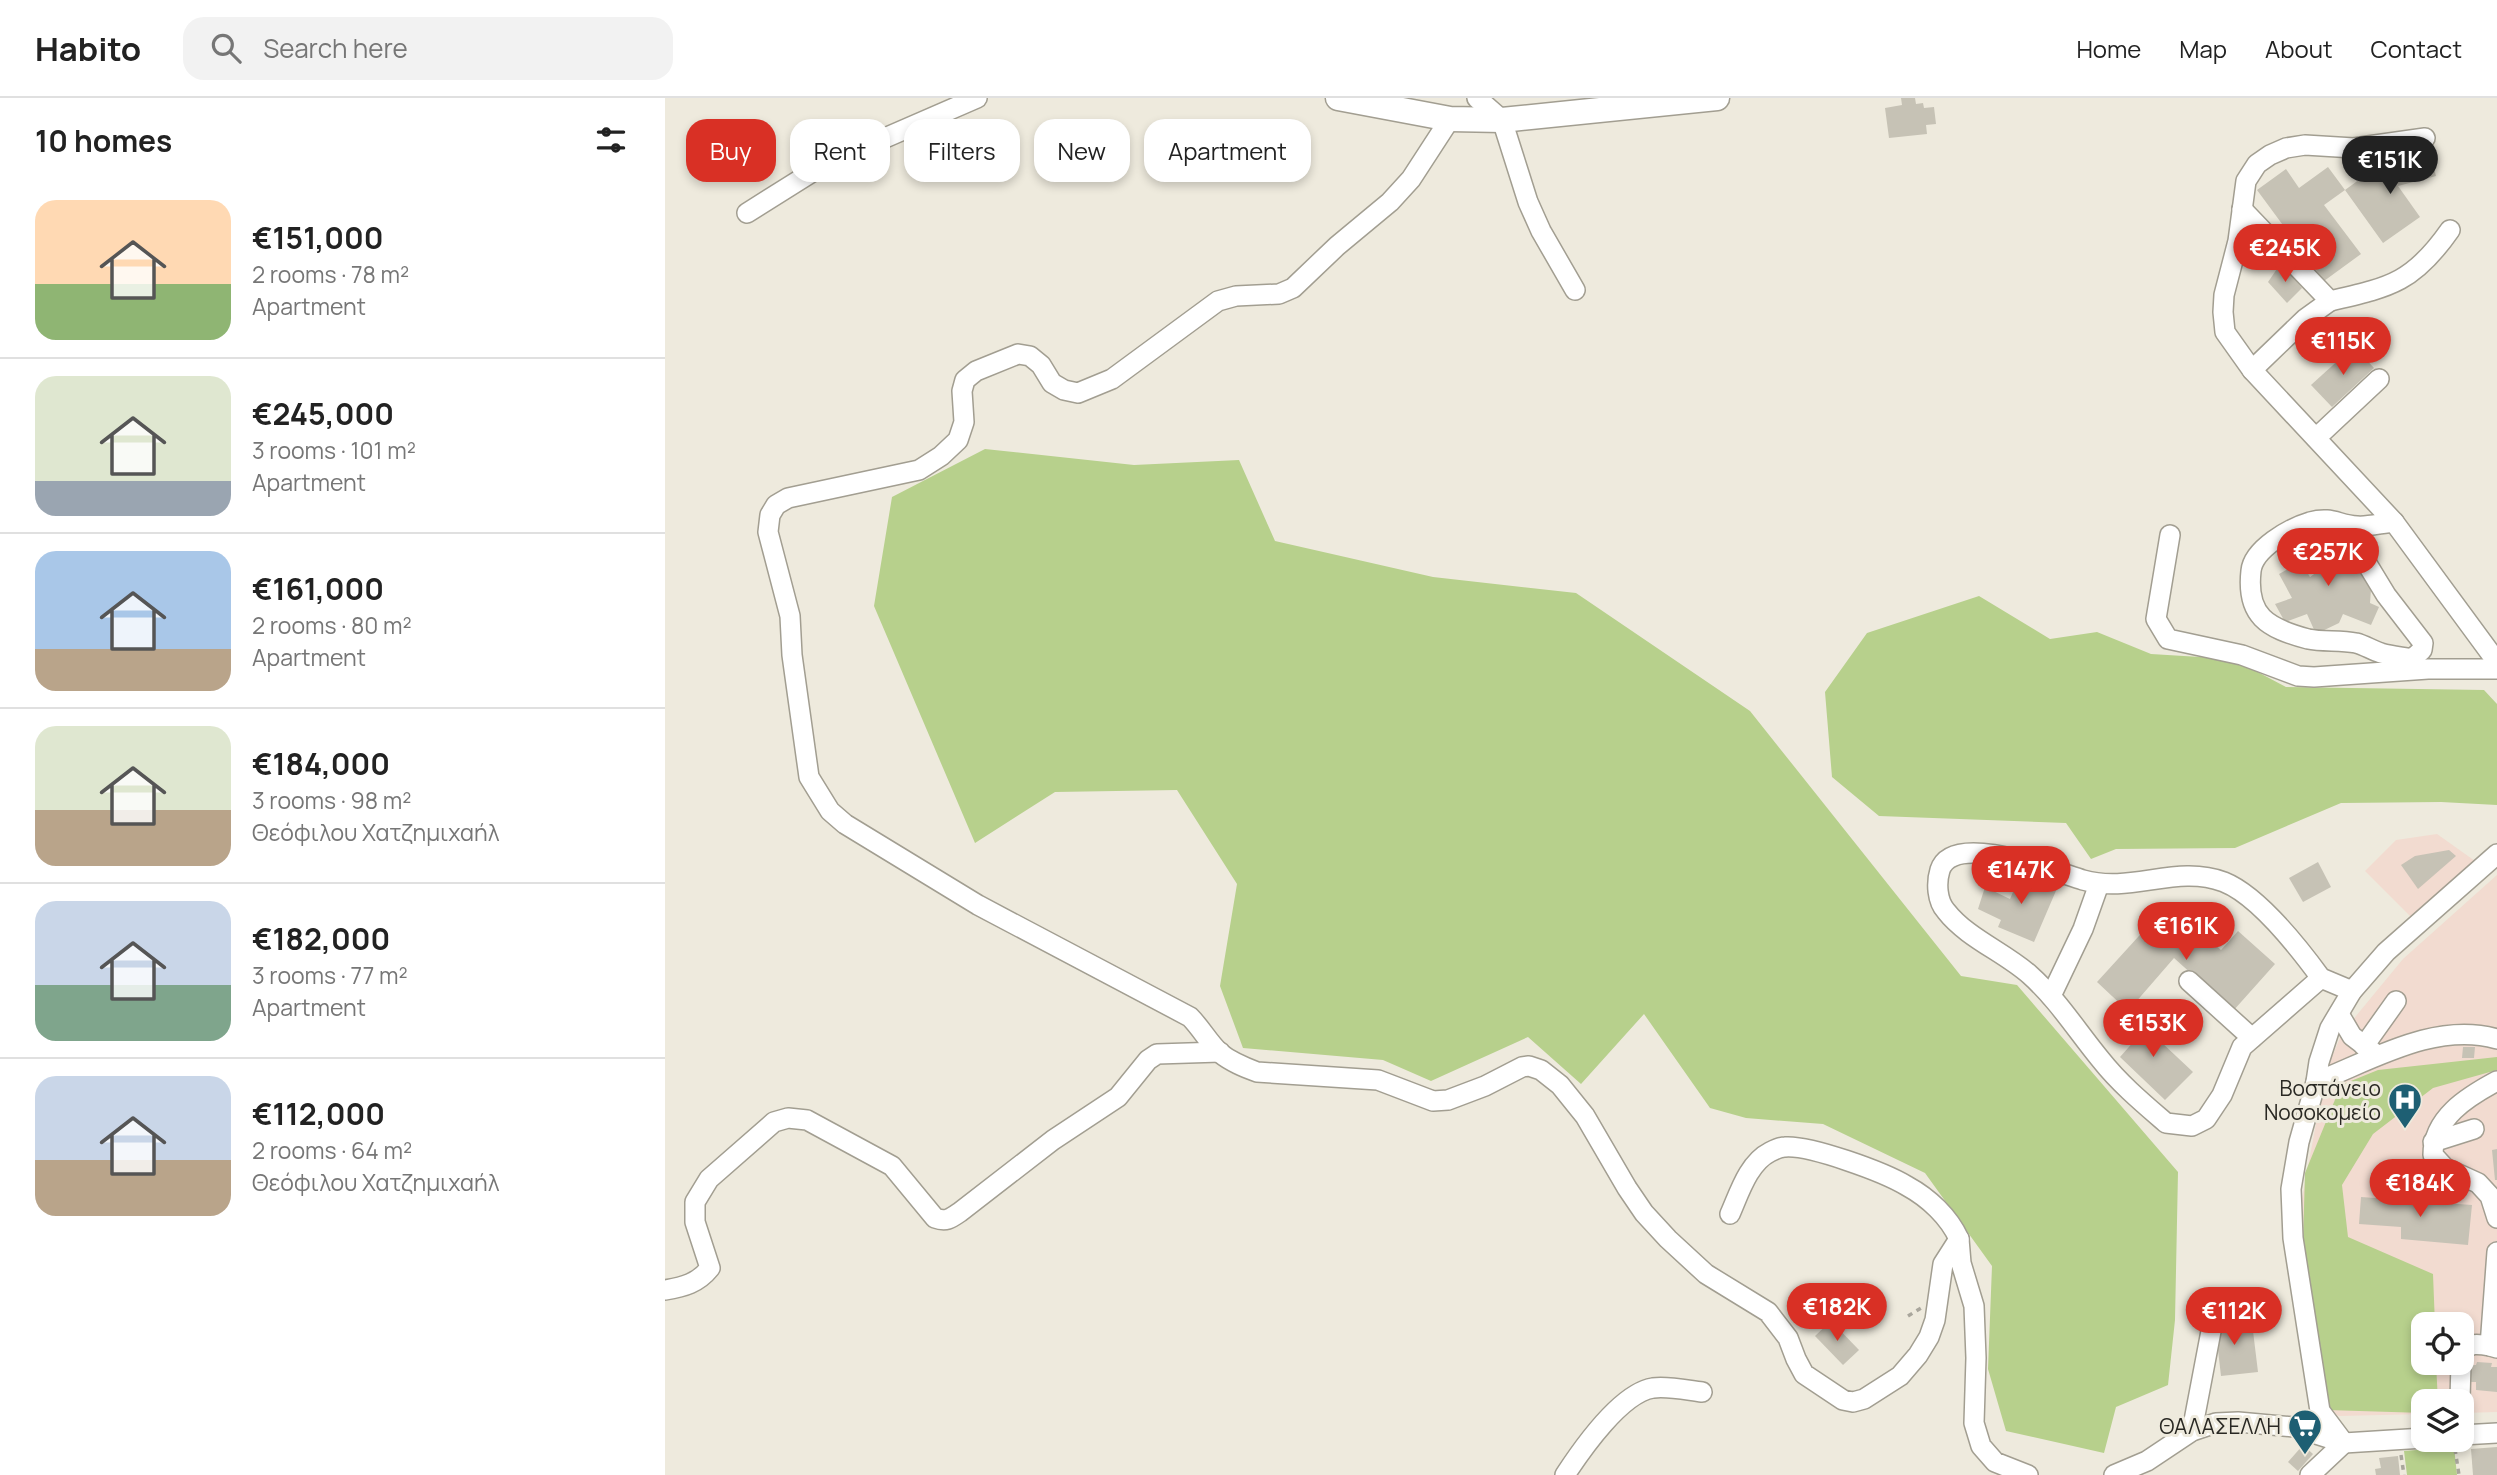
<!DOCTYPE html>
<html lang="en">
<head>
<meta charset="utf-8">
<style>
  :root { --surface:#fff; --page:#f2f2f2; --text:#222; --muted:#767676; --line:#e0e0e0; --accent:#d93025 }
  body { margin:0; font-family:Manrope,sans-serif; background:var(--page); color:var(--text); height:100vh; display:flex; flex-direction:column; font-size:26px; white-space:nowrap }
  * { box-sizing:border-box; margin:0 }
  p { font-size:23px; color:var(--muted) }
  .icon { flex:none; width:38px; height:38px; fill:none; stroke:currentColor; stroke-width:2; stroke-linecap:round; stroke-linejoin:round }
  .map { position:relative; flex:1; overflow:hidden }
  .drawer { display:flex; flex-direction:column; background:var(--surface); width:665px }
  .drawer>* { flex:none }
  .banner { position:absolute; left:21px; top:21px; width:665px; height:63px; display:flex; gap:14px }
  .tools { position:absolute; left:1746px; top:1214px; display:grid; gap:14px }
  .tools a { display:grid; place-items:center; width:63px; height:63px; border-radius:14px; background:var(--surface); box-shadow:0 4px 10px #0003; font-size:35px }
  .price { position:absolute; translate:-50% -60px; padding:0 16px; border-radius:24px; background:var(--accent); color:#fff; font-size:23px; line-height:46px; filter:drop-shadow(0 2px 4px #0008) }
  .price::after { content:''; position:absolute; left:50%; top:42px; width:21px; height:16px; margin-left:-10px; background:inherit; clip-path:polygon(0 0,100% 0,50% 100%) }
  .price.active { background:#222; color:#fff }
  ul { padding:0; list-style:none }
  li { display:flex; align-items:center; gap:21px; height:175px; padding:0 35px }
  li+li { border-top:2px solid var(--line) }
  li span { display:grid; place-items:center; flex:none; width:196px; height:140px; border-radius:21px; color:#555 }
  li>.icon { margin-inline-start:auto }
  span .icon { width:84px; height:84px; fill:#fffc; stroke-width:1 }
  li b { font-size:30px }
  h2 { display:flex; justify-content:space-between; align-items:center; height:84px; padding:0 35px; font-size:30px }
  .chip { padding:0 24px; border-radius:21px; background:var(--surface); box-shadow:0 4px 10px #0003; font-size:24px; line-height:63px }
  .chip.active { background:var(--accent); color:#fff }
  header { display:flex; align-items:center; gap:42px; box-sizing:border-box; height:98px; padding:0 35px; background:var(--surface); border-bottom:2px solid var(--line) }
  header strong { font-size:33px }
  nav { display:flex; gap:38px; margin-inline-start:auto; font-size:24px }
  .search { width:490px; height:63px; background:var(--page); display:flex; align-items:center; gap:18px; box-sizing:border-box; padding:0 24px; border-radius:21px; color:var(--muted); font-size:26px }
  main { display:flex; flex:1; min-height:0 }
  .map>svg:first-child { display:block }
</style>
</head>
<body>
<header>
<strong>Habito</strong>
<div class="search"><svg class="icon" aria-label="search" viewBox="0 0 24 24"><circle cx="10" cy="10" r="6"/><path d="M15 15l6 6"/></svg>Search here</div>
<nav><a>Home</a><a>Map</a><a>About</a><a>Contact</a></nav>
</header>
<main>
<section class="drawer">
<h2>10 homes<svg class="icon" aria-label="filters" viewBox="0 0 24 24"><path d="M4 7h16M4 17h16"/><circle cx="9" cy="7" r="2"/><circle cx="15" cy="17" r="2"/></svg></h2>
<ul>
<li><span style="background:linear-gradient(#ffd9b3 60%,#8fb573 0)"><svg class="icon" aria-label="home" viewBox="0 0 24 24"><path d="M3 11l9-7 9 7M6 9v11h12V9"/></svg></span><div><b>€151,000</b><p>2 rooms · 78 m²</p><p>Apartment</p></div></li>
<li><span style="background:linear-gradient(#dfe7d0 75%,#9aa5b1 0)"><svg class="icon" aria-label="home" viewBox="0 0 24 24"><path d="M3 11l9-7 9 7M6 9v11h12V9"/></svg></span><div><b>€245,000</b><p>3 rooms · 101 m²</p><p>Apartment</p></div></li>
<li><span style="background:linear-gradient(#a9c7e8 70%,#b9a48a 0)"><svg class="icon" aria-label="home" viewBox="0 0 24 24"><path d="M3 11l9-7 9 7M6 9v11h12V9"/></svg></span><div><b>€161,000</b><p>2 rooms · 80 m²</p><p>Apartment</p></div></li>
<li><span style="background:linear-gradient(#dfe7d0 60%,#b9a48a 0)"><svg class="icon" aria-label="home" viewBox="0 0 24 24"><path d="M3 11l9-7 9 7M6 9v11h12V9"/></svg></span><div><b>€184,000</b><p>3 rooms · 98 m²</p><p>Θεόφιλου Χατζημιχαήλ</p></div></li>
<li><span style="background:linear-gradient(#c9d6e8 60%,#7fa58c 0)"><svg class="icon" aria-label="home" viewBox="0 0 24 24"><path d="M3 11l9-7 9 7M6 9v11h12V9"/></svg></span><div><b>€182,000</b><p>3 rooms · 77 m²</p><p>Apartment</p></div></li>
<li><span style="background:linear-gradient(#c9d6e8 60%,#b9a48a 0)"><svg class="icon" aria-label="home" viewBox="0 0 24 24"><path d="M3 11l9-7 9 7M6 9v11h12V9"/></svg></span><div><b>€112,000</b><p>2 rooms · 64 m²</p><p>Θεόφιλου Χατζημιχαήλ</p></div></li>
</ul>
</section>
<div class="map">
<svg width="1832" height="1377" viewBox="0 0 1832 1377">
  <rect width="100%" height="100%" fill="#eeeadd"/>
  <g fill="#f2dbd0" fill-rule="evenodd">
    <polygon points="1772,736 1810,763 1748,821 1700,773 1731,742"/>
    <path d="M 1832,777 L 1832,1314 L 1797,1315 L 1797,1304 L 1759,1304 L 1759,1316 L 1674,1318 L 1662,1312 L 1638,1144 L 1637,1100 L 1661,973 L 1677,935 L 1738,861 ZM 1759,1227 L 1797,1227 L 1797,1265 L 1759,1265 Z"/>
  </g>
  <g fill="#b7d08c">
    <polygon points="320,351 469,367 574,362 610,443 768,479 911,495 1085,613 1296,878 1352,887 1513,1074 1510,1222 1503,1287 1451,1309 1439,1355 1341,1333 1323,1271 1327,1168 1260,1075 1158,1026 1081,1020 1045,1010 979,916 916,986 863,939 766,983 718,962 578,950 555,888 572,786 512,692 390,694 310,745 209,508 227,399"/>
    <polygon points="1314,498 1385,541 1432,534 1486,556 1568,561 1621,589 1819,592 1832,606 1832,707 1776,704 1676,705 1570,750 1451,751 1426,761 1401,725 1214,718 1167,679 1160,594 1202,535"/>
    <polygon points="1832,959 1832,972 1768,990 1708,1036 1677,1087 1683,1139 1768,1176 1770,1227 1759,1227 1759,1265 1771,1265 1773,1304 1759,1304 1759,1315 1662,1312 1638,1144 1640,1075 1676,987 1713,972"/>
    <polygon points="1789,1349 1792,1377 1742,1377 1739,1353"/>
  </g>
  <g fill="#c6c2b5">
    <polygon points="1236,0 1250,0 1251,6 1258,5 1259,10 1269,9 1271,26 1261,27 1262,36 1224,40 1220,10 1237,7"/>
    <polygon points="1764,51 1771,78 1733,88 1755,119 1718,145 1680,92 1717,65 1733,88 1728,75 1747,70 1744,57"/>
    <polygon points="1663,69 1680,92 1659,107 1696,156 1659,183 1592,92 1621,71 1634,90"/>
    <polygon points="1616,165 1637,190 1622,205 1603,184"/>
    <polygon points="1689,248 1709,270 1667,309 1646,287"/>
    <polygon points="1674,435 1706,492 1705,505 1714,509 1706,527 1678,516 1674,525 1651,536 1642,516 1620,524 1610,506 1627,500 1614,476 1636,464 1645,479 1652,474 1638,454"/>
    <polygon points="1784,752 1791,758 1753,791 1736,767 1750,758"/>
    <polygon points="1653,764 1666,789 1638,804 1624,780"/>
    <polygon points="1357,773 1393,788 1369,844 1333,829 1336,822 1313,811 1320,789 1345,801"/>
    <polygon points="1504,805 1556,852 1573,833 1610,866 1568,913 1509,860 1463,913 1432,884"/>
    <polygon points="1463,913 1528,974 1500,1002 1455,959 1471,941 1453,924"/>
    <polygon points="1798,949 1810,949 1809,960 1797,960"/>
    <polygon points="1832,1051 1832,1082 1830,1082 1827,1052"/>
    <polygon points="1696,1099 1807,1107 1803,1147 1736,1141 1736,1129 1694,1126"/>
    <polygon points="1562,1208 1566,1236 1588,1233 1593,1274 1556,1278 1548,1209"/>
    <polygon points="1166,1223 1194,1252 1178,1267 1150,1238"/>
    <polygon points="1812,1264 1827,1265 1826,1269 1832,1269 1832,1294 1811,1292 1811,1284 1803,1284 1804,1267 1811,1267"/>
    <polygon points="1638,1347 1648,1356 1633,1373 1623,1364"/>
    <polygon points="1832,1349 1832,1377 1808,1377 1806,1351"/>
    <polygon points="1733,1358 1735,1377 1711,1377 1710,1371 1716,1370 1714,1360"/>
  </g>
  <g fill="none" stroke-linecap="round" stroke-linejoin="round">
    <g stroke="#a29e91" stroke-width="22">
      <g id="minor">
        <polyline points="812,0 837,22 863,104 876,133 910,192"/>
        <path d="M 785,21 L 746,81 L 725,104 L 672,148 L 628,190 L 614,196 L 571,198 L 553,203 L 447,281 L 413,295 L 399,292 L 387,285 L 376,267 L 365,258 L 353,256 L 311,273 L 300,282 L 297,293 L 299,324 L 293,342 L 276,358 L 254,372 L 123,400 L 111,407 L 105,417 L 103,434 L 125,518 L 127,557 L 144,679 L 165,713 L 180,726 L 313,807 L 525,919 C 536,930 544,945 555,955 C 566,964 579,969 592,974 L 713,982 L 768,1003 L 783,1002 L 820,988 L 857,969 L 864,968 L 876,972 L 895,987 L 920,1018 L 962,1090 L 979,1115 L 1003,1141 L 1041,1176 L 1103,1214 L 1123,1240 L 1131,1261 L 1139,1276 L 1178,1302 L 1188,1304 L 1199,1301 L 1235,1278 L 1253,1257 L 1264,1239 L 1270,1222 L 1278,1166 L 1294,1141 L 1296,1165 L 1309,1208 L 1311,1260 L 1309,1325 L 1316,1348 L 1330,1364 L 1363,1377"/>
        <polyline points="1760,40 1689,50 1640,47 1621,50 1605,57 1592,66 1581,83 1573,143 1559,197 1558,214 1560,234 1587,272 1729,424 1832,564"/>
        <polyline points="1577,111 1665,203 1640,221 1587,272"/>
        <polyline points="82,115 160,66 312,0"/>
        <path d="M 1665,203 C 1725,189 1748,185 1785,132"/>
        <polyline points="1651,340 1714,281"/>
        <path d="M 1691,428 L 1693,451 L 1721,497 L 1758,545 L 1757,552 L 1747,561 C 1737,559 1726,558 1716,555 C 1707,552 1699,547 1691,545 C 1675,542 1658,544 1643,541 C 1602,530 1581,518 1586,473 C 1588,451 1625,430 1645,424 C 1667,418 1673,427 1692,428 C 1703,429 1717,425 1729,424"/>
        <polyline points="1505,437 1491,521 1503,541 1577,557 1633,578 1649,579 1763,571 1832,571"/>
        <path d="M 1656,880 C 1634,850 1594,798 1559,784 C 1511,766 1467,796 1418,782 C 1391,774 1288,732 1275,772 C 1271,785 1272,803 1281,813 C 1302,840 1339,854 1365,877 C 1393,902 1412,933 1436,962 C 1455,986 1479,1006 1501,1025 L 1527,1028 L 1541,1021 L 1557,997 L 1577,949 L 1656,880 L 1687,893"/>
        <polyline points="1524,883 1587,940"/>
        <polyline points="1386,898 1418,831 1434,786"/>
        <polyline points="1674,916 1687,938 1712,957"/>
        <polyline points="1699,948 1731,903"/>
        <path d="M 1832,983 C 1802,999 1768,1020 1768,1057 L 1780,1070 L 1813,1085 L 1825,1098 L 1832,1120"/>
        <path d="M 1651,984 C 1707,962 1771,923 1832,941"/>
        <polyline points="1768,1044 1809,1031"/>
        <path d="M 1065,1116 C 1074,1096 1083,1065 1105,1054 C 1109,1052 1115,1049 1120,1049 C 1145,1047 1219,1074 1242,1088 C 1264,1100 1284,1119 1294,1141"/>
        <polyline points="1832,1154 1825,1248 1832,1250"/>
        <path d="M 0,1192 C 19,1189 33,1185 45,1170 L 30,1124 L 30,1104 L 44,1081 L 109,1024 L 123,1020 L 142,1022 L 227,1068 L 270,1120 C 281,1124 285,1121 295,1114 L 388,1042 L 453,999 L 483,962 L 492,956 L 555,954"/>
        <path d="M 1797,1255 C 1803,1244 1814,1246 1825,1248"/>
        <polyline points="1795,1301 1796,1265"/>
        <polyline points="1527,1333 1547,1228"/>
        <polyline points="1797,1337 1832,1335"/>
        <polyline points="1679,1345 1655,1313 1628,1140 1626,1091 1634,1044 1651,984 1654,964 1665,930 1687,893 1721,854 1832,756"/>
        <path d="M 900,1377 C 917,1351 956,1295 988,1290 C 1003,1288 1021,1292 1037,1294"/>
        <polyline points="1449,1377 1482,1363 1527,1333 1551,1325 1573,1324 1629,1329 1679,1345 1759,1340"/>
        <polyline points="1645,1377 1679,1345"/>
      </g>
    </g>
    <g stroke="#a29e91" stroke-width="27">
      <polyline id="major" points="673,0 785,21 837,22 1052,0"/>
    </g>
    <g stroke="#a9a69c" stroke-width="3.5" stroke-dasharray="5 5" stroke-linecap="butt">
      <polyline points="1243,1218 1256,1210"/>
      <polyline points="1790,1351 1794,1377"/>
      <polyline points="1736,1357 1739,1377"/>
    </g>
    <use href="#minor" stroke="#fff" stroke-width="19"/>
    <use href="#major" stroke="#fff" stroke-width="24"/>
  </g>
  <defs>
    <g id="hospital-pin" transform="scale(1.75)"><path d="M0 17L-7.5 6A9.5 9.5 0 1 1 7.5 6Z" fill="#1e5f73" stroke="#eeeadd"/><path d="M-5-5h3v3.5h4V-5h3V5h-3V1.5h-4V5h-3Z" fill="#fff"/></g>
    <g id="supermarket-pin" transform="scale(1.75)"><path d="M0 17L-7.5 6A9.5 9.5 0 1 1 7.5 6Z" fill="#1e5f73" stroke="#eeeadd"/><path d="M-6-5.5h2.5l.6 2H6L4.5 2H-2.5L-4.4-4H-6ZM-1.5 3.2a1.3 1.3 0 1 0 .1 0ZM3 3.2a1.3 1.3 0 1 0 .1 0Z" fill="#fff"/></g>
  </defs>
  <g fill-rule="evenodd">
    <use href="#hospital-pin" x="1740" y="1002"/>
    <use href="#supermarket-pin" x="1640" y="1328"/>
  </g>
  <g text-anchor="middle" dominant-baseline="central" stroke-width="6" stroke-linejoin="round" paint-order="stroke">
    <g font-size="21" fill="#292823" stroke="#eeeadd" text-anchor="end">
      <text x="1716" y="990">Βοστάνειο<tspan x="1716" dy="24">Νοσοκομείο</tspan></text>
      <text x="1616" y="1328">ΘΑΛΑΣΕΛΛΗ</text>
    </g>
  </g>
</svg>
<div class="tools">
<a><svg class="icon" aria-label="locate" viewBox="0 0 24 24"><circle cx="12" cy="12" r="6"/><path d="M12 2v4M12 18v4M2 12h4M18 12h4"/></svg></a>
<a><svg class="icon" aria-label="layers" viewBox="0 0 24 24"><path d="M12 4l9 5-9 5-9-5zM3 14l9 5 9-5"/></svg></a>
</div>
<b class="price active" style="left:1725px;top:98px">€151K</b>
<b class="price" style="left:1620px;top:186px">€245K</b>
<b class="price" style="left:1678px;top:279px">€115K</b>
<b class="price" style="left:1663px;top:490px">€257K</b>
<b class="price" style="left:1356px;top:808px">€147K</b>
<b class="price" style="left:1521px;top:864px">€161K</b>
<b class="price" style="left:1488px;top:961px">€153K</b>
<b class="price" style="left:1755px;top:1121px">€184K</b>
<b class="price" style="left:1172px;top:1245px">€182K</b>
<b class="price" style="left:1569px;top:1249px">€112K</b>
<div class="banner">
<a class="chip active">Buy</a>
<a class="chip">Rent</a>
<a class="chip">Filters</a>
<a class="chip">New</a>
<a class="chip">Apartment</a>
</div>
</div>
</main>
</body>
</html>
